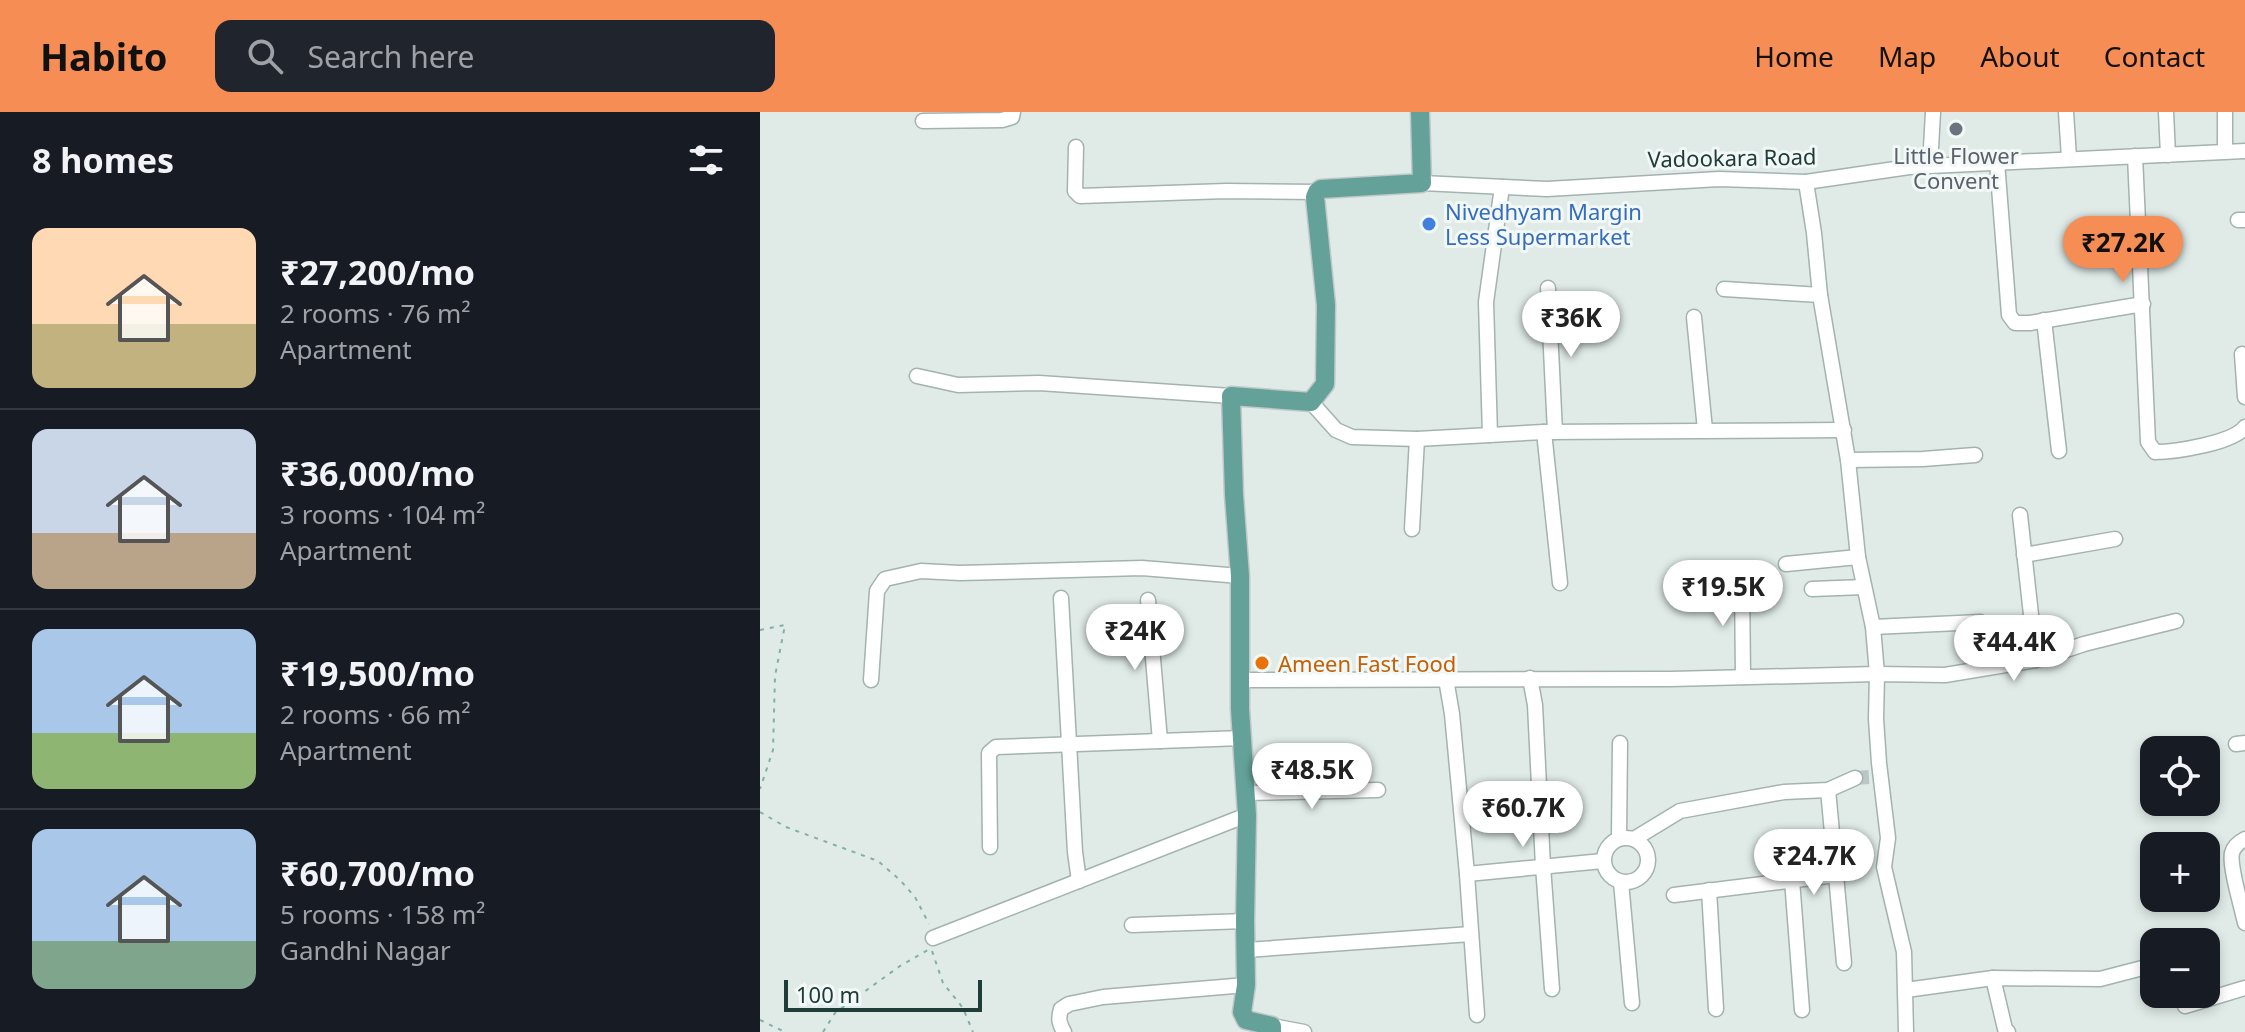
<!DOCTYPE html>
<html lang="en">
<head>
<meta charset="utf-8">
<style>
  :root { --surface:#171b24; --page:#20242c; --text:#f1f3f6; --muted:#9ea1a6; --line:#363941; --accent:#f58d55 }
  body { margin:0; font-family:"Noto Sans",sans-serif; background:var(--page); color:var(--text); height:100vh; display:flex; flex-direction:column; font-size:30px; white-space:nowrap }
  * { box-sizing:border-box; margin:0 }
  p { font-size:26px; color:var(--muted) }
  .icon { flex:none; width:44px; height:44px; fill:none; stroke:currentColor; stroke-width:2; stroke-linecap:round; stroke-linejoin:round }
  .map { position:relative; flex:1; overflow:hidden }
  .panel { display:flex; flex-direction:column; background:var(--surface); width:760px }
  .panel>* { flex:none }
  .buttons { position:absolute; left:1380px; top:624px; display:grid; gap:16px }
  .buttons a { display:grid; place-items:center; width:80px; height:80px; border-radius:16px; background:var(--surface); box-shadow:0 4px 12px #0003; font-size:40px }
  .scale { position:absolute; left:24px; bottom:20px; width:198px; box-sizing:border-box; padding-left:8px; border:4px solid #203c38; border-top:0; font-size:22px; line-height:28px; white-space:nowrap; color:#203c38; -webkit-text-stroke:6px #f1f8f5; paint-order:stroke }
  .price { position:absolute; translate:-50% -68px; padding:0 18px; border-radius:28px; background:#fff; color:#222; font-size:26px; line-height:52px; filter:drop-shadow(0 2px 4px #0008) }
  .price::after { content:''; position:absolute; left:50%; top:48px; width:24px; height:18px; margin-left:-12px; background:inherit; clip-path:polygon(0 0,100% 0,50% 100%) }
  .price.on { background:var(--accent); color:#111 }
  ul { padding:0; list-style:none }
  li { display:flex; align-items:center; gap:24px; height:200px; padding:0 32px }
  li+li { border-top:2px solid var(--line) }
  li span { display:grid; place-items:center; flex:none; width:224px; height:160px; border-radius:16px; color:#555 }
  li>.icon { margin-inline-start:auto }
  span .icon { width:96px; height:96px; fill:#fffc; stroke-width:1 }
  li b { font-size:34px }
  h2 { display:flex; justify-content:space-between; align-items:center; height:96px; padding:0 32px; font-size:34px }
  header { display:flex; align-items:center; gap:48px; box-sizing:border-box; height:112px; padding:0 40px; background:var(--accent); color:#111 }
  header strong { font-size:38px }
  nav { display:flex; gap:44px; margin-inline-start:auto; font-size:28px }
  .search { width:560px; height:72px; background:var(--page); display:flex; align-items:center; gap:20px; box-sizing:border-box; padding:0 28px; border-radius:16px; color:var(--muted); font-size:30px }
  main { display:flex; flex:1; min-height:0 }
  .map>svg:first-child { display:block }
</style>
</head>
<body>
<header>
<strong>Habito</strong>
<div class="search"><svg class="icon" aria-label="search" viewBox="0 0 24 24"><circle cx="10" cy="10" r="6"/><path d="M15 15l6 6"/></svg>Search here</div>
<nav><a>Home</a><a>Map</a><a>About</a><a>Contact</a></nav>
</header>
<main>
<section class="panel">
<h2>8 homes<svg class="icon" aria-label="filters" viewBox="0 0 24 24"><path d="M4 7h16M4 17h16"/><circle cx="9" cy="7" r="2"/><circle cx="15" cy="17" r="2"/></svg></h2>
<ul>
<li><span style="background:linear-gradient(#ffd9b3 60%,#c2b280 0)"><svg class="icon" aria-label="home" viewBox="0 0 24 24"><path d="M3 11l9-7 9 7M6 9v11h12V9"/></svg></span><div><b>₹27,200/mo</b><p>2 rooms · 76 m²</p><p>Apartment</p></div></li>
<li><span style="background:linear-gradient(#c9d6e8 65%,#b9a48a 0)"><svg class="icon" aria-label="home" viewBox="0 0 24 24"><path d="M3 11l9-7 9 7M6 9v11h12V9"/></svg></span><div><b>₹36,000/mo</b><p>3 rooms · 104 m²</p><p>Apartment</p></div></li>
<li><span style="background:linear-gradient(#a9c7e8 65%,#8fb573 0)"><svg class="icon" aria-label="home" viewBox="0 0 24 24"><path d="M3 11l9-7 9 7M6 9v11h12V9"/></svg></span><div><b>₹19,500/mo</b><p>2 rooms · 66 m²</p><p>Apartment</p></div></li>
<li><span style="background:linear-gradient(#a9c7e8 70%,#7fa58c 0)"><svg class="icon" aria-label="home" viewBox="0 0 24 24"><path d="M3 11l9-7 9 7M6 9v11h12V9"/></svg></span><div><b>₹60,700/mo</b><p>5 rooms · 158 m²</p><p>Gandhi Nagar</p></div></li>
</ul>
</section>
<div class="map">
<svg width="1485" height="920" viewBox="0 0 1485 920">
  <rect width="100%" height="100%" fill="#e0ebe8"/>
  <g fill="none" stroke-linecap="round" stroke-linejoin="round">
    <polyline stroke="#bac8c5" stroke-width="14" stroke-dasharray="14 7" stroke-linecap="butt" points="1095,666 1109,665"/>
    <g stroke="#a3b3b0" stroke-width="17">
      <g id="minor">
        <polyline points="1306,0 1309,46"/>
        <polyline points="1406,0 1408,43"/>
        <polyline points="163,9 242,8 252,5 253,0"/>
        <polyline points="316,35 315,79 320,84 466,79 557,80"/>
        <polyline points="1465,39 1465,0"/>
        <path d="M 1375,44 L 1388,330 L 1395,340 C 1415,340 1473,331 1485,315"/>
        <polyline points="1237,50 1249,203 1255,211 1270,211 1383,192"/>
        <polyline points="1170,54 1173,0"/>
        <polyline points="1046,70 1054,121 1060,183 1088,348 1098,445 1113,515 1117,562 1116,607 1119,651 1128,726 1124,755 1144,840 1146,920"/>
        <polyline points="662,71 787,77 959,67 1046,70 1149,55 1485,39"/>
        <polyline points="1478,108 1485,108"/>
        <polyline points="788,176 795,320"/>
        <polyline points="964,177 1060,183"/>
        <polyline points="934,205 945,318"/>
        <polyline points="1284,208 1299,339"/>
        <polyline points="1482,242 1485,285"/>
        <polyline points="157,264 198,273 279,271 471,284"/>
        <polyline points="551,290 576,318 592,325 657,327 784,320"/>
        <polyline points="730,323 726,190 742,75"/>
        <polyline points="1088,348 1163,347 1215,343"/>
        <polyline points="1260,403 1276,548"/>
        <polyline points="652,417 657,327"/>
        <polyline points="1264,443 1355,427"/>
        <polyline points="1026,452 1098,445"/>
        <polyline points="982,468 983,565"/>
        <polyline points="800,471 784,320 1084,318"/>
        <polyline points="1052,477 1104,475"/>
        <polyline points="301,486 315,740 319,769"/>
        <polyline points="388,488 400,629"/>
        <polyline points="1113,515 1220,510"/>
        <polyline points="770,566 775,593 783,754 792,877"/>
        <polyline points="686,567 692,602 707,762 717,903"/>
        <polyline points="111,568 117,479 125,467 161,459 200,461 382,456 480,464"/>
        <polyline points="480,568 911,567 1117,562 1185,563 1276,548 1324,532 1416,509"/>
        <polyline points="1476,632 1485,631"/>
        <polyline points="485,681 618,678"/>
        <circle cx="866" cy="748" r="22"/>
        <polyline points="859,726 860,631"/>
        <polyline points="874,727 920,699 1024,680 1068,678 1095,666"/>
        <path d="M 1485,727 C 1479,730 1474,734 1472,741 C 1469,754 1482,796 1485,811"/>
        <polyline points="230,735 229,641 236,635 482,626"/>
        <polyline points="707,762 843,749"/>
        <polyline points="1076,763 1084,851"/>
        <polyline points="1032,768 1042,898"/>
        <polyline points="861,770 872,891"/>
        <polyline points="949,778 956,897"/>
        <polyline points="914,783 1076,763 1068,678"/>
        <polyline points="372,813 485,809"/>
        <polyline points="173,826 487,703"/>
        <polyline points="486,838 711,822"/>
        <polyline points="1233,866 1245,917 1248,920"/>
        <polyline points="1146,878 1233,866 1340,867 1394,853"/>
        <polyline points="1422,882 1425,894 1485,876"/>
        <polyline points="512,914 544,920"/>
        <path d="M 304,920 C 299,911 298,907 301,897 L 309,892 L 343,885 L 486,873"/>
      </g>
    </g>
    <g stroke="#c1c8c7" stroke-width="21">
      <polyline id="major" points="512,920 512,914 486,908 482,900 486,873 485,809 487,703 480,597 480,464 474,383 471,284 551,290 565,272 566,193 555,85 557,80 561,77 662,71 660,0"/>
    </g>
    <g stroke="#80b0a6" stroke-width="2" stroke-dasharray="4 6" stroke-linecap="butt">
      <polyline points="0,518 25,513 15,564 13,638 0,677"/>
      <polyline points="0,700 26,715 118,749 140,768 155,785 169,812"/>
      <polyline points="172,839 183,871 203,896 213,920"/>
      <polyline points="0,908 25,920"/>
      <polyline points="63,920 75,901 140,854 168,838"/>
    </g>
    <use href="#minor" stroke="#fff" stroke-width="14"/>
    <use href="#major" stroke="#64a299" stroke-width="18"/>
  </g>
  <circle fill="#6b7280" stroke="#f1f8f5" stroke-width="3" cx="1196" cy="17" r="8"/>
  <circle fill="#3f7fe0" stroke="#f1f8f5" stroke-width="3" cx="669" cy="112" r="8"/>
  <circle fill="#e8710a" stroke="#f1f8f5" stroke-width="3" cx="502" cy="551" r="8"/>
  <g text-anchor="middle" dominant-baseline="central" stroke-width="6" stroke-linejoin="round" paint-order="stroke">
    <g font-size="22" fill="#5b616d" stroke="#f1f8f5">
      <text x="1196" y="43">Little Flower<tspan x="1196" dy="25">Convent</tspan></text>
    </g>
    <g font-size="22" fill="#203c38" stroke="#f1f8f5">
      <text transform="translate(972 45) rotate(-1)">Vadookara Road</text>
    </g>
    <g font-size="22" fill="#366cbe" stroke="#f1f8f5" text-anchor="start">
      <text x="685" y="99">Nivedhyam Margin<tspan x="685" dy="25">Less Supermarket</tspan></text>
    </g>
    <g font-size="22" fill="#c56008" stroke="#f1f8f5" text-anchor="start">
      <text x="518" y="551">Ameen Fast Food</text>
    </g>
  </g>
</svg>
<div class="buttons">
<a><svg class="icon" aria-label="locate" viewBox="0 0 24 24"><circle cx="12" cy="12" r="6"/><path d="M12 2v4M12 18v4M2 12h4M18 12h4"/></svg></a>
<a>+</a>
<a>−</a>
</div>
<div class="scale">100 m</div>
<b class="price on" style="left:1363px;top:172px">₹27.2K</b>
<b class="price" style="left:811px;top:247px">₹36K</b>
<b class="price" style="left:963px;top:516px">₹19.5K</b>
<b class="price" style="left:375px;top:560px">₹24K</b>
<b class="price" style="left:1254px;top:571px">₹44.4K</b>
<b class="price" style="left:552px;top:699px">₹48.5K</b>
<b class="price" style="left:763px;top:737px">₹60.7K</b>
<b class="price" style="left:1054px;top:785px">₹24.7K</b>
</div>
</main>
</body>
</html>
